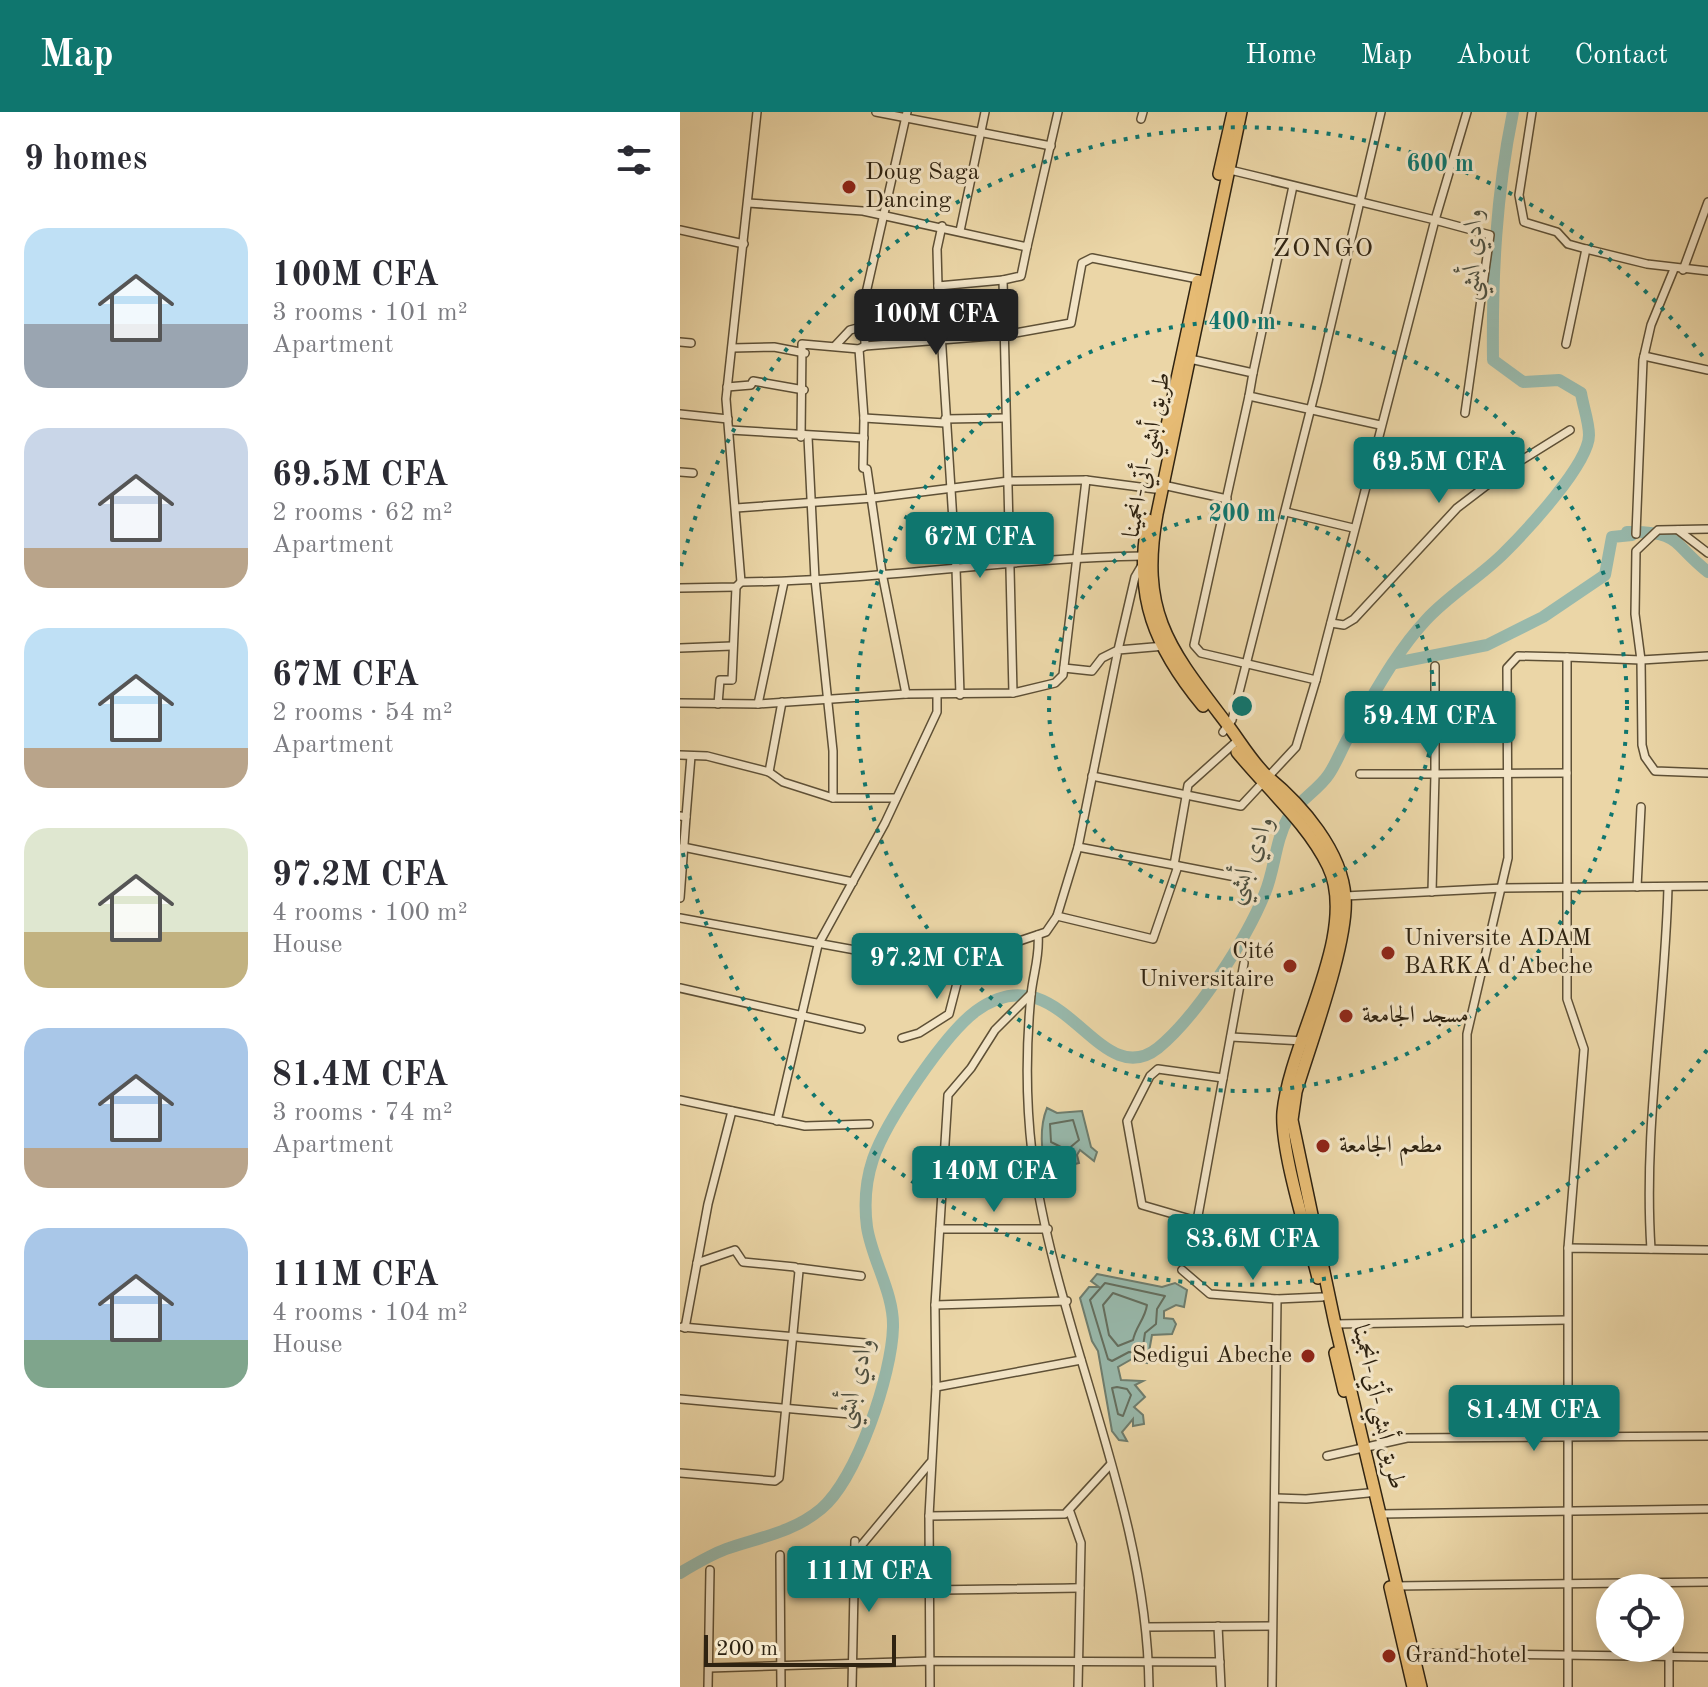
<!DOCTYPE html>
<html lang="en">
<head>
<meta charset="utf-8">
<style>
  :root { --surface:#fff; --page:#f2f2f3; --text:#2b2b33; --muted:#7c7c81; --accent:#0f766e }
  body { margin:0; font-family:"Old Standard TT",Amiri,serif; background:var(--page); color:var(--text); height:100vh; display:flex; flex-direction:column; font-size:30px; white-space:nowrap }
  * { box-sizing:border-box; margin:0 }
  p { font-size:26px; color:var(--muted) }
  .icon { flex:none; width:44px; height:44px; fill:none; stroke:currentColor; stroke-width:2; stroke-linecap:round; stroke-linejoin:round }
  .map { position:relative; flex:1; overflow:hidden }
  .drawer { display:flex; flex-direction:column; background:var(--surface); width:680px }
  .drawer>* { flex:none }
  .tools { position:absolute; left:916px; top:1462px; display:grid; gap:16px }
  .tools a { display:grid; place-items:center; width:88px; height:88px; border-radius:50%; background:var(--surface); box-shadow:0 4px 20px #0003; font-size:40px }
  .scale { position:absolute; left:24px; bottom:20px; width:192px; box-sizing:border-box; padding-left:8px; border:4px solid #2f2311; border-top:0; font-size:22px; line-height:28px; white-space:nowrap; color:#2f2311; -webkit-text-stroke:6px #f2e4c6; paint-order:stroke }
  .price { position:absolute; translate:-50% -68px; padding:0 18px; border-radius:8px; background:var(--accent); color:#fff; font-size:26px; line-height:52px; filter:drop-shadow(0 2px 4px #0008) }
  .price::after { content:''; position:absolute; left:50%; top:48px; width:24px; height:18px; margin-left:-12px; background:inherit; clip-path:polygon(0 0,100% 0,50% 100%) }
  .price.on { background:#222; color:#fff }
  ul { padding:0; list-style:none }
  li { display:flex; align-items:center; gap:24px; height:200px; padding:0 24px }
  li span { display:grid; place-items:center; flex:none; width:224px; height:160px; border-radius:24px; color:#555 }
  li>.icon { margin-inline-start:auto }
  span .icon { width:96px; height:96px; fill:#fffc; stroke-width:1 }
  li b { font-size:34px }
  h2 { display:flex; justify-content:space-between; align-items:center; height:96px; padding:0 24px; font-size:34px }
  header { display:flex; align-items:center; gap:48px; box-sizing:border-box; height:112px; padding:0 40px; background:var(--accent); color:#fff }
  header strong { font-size:38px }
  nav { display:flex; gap:44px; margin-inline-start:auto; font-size:28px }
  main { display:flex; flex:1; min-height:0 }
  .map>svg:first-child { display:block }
</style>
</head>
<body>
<header>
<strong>Map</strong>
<nav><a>Home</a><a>Map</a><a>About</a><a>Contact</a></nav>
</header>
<main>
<section class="drawer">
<h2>9 homes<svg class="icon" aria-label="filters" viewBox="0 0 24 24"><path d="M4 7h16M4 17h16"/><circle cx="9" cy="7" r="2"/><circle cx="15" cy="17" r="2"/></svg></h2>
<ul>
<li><span style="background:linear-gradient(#bfe0f5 60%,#9aa5b1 0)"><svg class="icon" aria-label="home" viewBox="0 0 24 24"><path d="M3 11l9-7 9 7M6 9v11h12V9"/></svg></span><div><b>100M CFA</b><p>3 rooms · 101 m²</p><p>Apartment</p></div></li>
<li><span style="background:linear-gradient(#c9d6e8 75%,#b9a48a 0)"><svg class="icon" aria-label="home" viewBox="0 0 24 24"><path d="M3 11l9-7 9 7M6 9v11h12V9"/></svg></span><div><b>69.5M CFA</b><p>2 rooms · 62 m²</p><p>Apartment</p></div></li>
<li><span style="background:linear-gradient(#bfe0f5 75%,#b9a48a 0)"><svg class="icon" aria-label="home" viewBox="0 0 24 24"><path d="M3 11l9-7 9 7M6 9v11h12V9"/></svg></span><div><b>67M CFA</b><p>2 rooms · 54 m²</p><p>Apartment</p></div></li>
<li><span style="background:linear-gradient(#dfe7d0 65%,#c2b280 0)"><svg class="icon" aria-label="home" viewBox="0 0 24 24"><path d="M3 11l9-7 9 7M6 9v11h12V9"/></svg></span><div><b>97.2M CFA</b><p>4 rooms · 100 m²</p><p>House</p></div></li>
<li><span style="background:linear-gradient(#a9c7e8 75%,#b9a48a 0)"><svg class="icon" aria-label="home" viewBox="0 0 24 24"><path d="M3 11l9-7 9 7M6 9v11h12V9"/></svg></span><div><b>81.4M CFA</b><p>3 rooms · 74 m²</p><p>Apartment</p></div></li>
<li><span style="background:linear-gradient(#a9c7e8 70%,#7fa58c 0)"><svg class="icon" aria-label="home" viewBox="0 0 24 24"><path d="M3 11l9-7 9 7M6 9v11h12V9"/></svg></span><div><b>111M CFA</b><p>4 rooms · 104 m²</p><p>House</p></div></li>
</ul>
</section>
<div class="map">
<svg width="1028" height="1575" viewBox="0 0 1028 1575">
  <rect width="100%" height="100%" fill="#ebd6a7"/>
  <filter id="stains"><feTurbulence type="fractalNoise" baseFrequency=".0025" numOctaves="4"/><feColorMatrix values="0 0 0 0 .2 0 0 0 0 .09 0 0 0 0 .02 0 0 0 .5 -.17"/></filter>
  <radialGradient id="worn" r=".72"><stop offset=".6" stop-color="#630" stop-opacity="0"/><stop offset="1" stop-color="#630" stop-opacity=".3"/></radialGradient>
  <g fill="#98b9ac" stroke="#6e7d6e" stroke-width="2">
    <path d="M 367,996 L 377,1001 L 402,999 L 411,1035 L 417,1040 L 414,1049 L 400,1038 L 397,1043 L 399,1051 L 383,1055 L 374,1038 C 371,1049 377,1062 388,1065 L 385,1074 L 368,1067 C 362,1045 358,1018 367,996 Z"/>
    <polygon points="417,1162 482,1175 495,1171 507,1178 504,1195 496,1193 484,1199 484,1206 493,1207 496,1212 492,1222 472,1223 467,1251 452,1247 438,1255 441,1268 463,1269 455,1273 465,1285 454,1295 463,1303 464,1312 453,1314 453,1307 442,1320 447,1329 439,1328 432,1319 418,1239 412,1229 400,1186 409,1175 419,1175 411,1169"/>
  </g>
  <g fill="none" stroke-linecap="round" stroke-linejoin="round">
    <g stroke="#646e5e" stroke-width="2">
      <polygon points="393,1008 399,1028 387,1038 371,1030 370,1012"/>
      <polygon points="425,1171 485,1184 477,1197 476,1212 465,1221 462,1241 449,1240 432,1249 428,1247 410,1188"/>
      <path d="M 433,1181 L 467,1193 C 465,1207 456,1214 453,1228 L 438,1234 L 429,1223 L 423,1193 Z"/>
      <polygon points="437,1275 447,1277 451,1283 443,1304 438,1302 432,1276"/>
    </g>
    <g stroke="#98b9ac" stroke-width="12">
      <path d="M 947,420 C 1002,419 991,431 1028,460"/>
      <polyline points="715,551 807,533 863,505 925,463 932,425 952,423"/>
      <path d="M 0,1461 C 15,1452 30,1443 46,1437 C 80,1425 112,1421 141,1397 C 177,1367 212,1262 213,1215 C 214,1181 192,1148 187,1115 C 184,1092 186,1068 193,1047 C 206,1009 265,922 296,899 C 382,836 417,984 478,936 C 517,904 566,828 585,781 C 595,757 595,729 608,706 C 617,689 638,679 649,662 C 657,650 662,636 669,624 C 692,586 715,541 746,508 C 769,483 800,465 824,441 C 846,419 909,352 909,323 C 909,310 903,294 901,281 L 879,268 L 843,270 L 813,248 C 812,163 816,83 833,0"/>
    </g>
    <g stroke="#5e5036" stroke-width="10">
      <g id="minor">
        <polyline points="196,0 371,34"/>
        <polyline points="227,0 184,190 185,234 179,237 184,306 183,356 187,357 202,461 226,582 333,581 323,168 341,164 347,135"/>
        <polyline points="852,0 839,83 844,110 877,120 888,132 906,137 967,152 1028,159"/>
        <polyline points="461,7 463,0"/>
        <polyline points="546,57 755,108 636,568 521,541 514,533 569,284"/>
        <polyline points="68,91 183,99 347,135 378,0"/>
        <polyline points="262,114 257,137 258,174 323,168"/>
        <polyline points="0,118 64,132"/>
        <polyline points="280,119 305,0"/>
        <polyline points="1003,158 1028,90"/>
        <polyline points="258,174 276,456 280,583"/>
        <polyline points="0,230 11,231"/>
        <polyline points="886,232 906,137"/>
        <polyline points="155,234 170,218 185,214"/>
        <polyline points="185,234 324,223 391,211 402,151 412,146 518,167"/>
        <polyline points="52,236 94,235 125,241"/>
        <polyline points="964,244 1028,258"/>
        <polyline points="510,247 573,261 569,284 700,313"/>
        <polyline points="573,261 613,74"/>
        <polyline points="47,275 71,273 73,269 124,278"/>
        <polyline points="785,301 810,123 755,108 787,0"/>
        <polyline points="0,302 48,307"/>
        <polyline points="184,306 265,311"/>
        <polyline points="265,307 325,306"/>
        <polyline points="50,318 184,326"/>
        <polyline points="121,325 122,232 179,237"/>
        <polyline points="128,325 135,467 153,639 153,686"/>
        <polyline points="0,360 13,361"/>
        <polyline points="483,373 547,387"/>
        <polyline points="56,396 193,386 329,369 406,368"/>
        <polyline points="606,400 673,416"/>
        <polyline points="1028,417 978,418 956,439 955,502 961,548 962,633 965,645 975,659 1028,661"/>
        <polyline points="998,418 1028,441"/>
        <polyline points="956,422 963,248 971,213 994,157"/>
        <polyline points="61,470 46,287 77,0"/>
        <path d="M 0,476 L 56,475 L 61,470 C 195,469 329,446 463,444"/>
        <polyline points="651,511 664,513 674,507 777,396 832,354 890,318"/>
        <polyline points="0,536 52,534"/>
        <polyline points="384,556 412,559 422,546 438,538 455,465 462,453"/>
        <polyline points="333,581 375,571 383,563 406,368 475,377"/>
        <polyline points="0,591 78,592 226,582"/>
        <polyline points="38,592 40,568 52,568 56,475"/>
        <polyline points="78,592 104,470"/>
        <polyline points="543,620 552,608 638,268 701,0"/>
        <polyline points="0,643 27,644 89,660 103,670 153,686 216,686"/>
        <polyline points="89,660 102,590"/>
        <polyline points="680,662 755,662 755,554"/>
        <polyline points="412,664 561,694 616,635 636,568"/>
        <polyline points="0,704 6,705 11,644"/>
        <polyline points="3,735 173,770"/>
        <polyline points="398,735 494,753 508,673 557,629"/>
        <polyline points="494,753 566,767"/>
        <polyline points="957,775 961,695"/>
        <polyline points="752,780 755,662 887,661"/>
        <polyline points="665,784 823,776 1028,774"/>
        <polyline points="0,786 6,705"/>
        <polyline points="377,804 473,827 498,754"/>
        <polyline points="0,806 219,846 283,848 366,820 377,804 398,735 438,538 485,534"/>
        <path d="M 358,823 C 360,844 353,862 351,883 C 346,934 346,990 352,1041 C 376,1221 467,1392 469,1575"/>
        <polyline points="564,851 517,1109 629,1120"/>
        <polyline points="0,876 181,917"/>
        <polyline points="551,925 624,929"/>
        <polyline points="222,926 239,921 269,902 283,848"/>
        <polyline points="0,988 125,1014 189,1012"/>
        <polyline points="97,1009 138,833 205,711 257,600 257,583"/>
        <polyline points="517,1109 462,1093 447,1009 470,964 478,957 543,966"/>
        <polyline points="260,1117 368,1117"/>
        <polyline points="888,1136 904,937 887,887 887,545 961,548 1028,544"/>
        <path d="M 971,1137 C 963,1016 985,896 988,775"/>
        <polyline points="119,1156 181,1164"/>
        <polyline points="502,1158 530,1182 597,1187 642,1185"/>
        <polyline points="255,1193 387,1189"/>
        <polyline points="787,1211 787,922 828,746 827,556 838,544 887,545"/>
        <polyline points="655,1212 887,1208"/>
        <polyline points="2,1215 185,1231"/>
        <polyline points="5,1216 28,1092 52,999"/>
        <polyline points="256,1275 401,1248"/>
        <polyline points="0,1287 170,1302"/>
        <polyline points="647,1344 727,1326 1028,1324"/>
        <polyline points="0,1361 95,1369 99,1366 119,1159 115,1155 63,1150 55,1138 17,1151"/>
        <polyline points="596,1386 626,1387 688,1381"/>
        <polyline points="390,1400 401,1431 398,1575"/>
        <polyline points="700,1402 1028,1397"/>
        <polyline points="249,1404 385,1402 430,1353"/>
        <polyline points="175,1441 250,1351"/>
        <polyline points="100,1443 101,1575"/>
        <polyline points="716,1474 1028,1470"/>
        <polygon points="400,1476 260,1478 250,1478"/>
        <polyline points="538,1514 541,1575"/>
        <polyline points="467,1515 592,1514"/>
        <polyline points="734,1541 1028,1545"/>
        <polyline points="29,1556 251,1549 540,1550"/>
        <polyline points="28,1575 30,1458"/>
        <polyline points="172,1575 175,1429"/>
        <polyline points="250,1575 249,1404 256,1275 255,1193 268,983 291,956 315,918 351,882"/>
        <polyline points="592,1575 597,1187"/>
        <polyline points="888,1575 888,1136 1028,1138"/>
        <polyline points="989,1575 989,1536"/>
      </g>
    </g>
    <g stroke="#2f2311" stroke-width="14">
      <g id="trunk">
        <path d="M 561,0 L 477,402 C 459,502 490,537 547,612 C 560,629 572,650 588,665 C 622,693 662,739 665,785 C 669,829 630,933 616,980 L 612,1008 L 655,1212 L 741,1575"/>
        <polyline points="539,62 553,0"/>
        <polyline points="483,332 518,169"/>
        <path d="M 468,408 C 453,484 475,536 523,594"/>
        <path d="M 557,640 C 586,676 627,711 648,754 C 680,820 610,928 603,1000 C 600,1038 628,1125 638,1166"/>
        <polyline points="655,1241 664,1279"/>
        <polyline points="710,1475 733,1575"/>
      </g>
    </g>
    <use href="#minor" stroke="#f2e4c6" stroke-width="7"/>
    <use href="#trunk" stroke="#e6bb74" stroke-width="11"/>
  </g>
  <g fill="none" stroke="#0f766e" stroke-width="4" stroke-dasharray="4 8">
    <circle cx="562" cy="594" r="193"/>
    <circle cx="562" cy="594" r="385"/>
    <path d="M1027 938A578 578 0 0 1 1 734M1 454A578 578 0 0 1 1027 250"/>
  </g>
  <g fill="#8f2418" stroke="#f2e4c6" stroke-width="3">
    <circle cx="169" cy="75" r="8"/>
    <circle cx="708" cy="841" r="8"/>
    <circle cx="610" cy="854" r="8"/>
    <circle cx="666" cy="904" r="8"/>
    <circle cx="643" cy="1034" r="8"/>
    <circle cx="628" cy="1244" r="8"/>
    <circle cx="709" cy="1544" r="8"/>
  </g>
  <g text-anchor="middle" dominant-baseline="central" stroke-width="6" stroke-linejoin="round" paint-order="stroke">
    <g font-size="24" fill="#2f2311" stroke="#f2e4c6" text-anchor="start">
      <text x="185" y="61">Doug Saga<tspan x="185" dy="28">Dancing</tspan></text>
      <text x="724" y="827">Universite ADAM<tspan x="724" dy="28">BARKA d'Abeche</tspan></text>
      <text x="594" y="840" text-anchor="end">Cité<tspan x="594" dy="28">Universitaire</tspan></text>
      <text x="682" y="904">مسجد الجامعة</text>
      <text x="659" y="1034">مطعم الجامعة</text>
      <text x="612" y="1244" text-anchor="end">Sedigui Abeche</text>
      <text x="725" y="1544">Grand hotel</text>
    </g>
    <g font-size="24" fill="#2f2311" stroke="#f2e4c6">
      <text transform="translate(468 343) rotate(-79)">طريق أبشي-أتي-انجمينا</text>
      <text transform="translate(698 1295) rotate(77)">طريق أبشي-أتي-انجمينا</text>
    </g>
    <g font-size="26" letter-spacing="2" fill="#2f2311" stroke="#f2e4c6">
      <text x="644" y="137">ZONGO</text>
    </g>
    <g font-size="26" font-style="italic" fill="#4e5040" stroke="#f2e4c6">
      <text transform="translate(793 143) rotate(-88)">وادي أبشي</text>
      <text transform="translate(570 748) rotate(-68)">وادي أبشي</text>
      <text transform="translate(175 1271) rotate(-75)">وادي أبشي</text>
    </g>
  </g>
  <circle cx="562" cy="594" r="12" fill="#0f766e" stroke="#f2e4c6" stroke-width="4"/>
  <g font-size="24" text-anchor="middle" font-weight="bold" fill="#0f766e" stroke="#f2e4c6" stroke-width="6" stroke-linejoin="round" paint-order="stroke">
    <text x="760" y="59">600 m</text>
    <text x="562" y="217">400 m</text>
    <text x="562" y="409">200 m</text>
  </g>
  <rect width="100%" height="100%" filter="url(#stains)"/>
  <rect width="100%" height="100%" fill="url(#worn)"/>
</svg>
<div class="tools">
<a><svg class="icon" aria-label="locate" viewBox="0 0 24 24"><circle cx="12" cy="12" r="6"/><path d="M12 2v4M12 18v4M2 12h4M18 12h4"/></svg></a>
</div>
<div class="scale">200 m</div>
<b class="price on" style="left:256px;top:245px">100M CFA</b>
<b class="price" style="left:759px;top:393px">69.5M CFA</b>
<b class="price" style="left:300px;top:468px">67M CFA</b>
<b class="price" style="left:750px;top:647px">59.4M CFA</b>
<b class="price" style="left:257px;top:889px">97.2M CFA</b>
<b class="price" style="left:314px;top:1102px">140M CFA</b>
<b class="price" style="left:573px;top:1170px">83.6M CFA</b>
<b class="price" style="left:854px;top:1341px">81.4M CFA</b>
<b class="price" style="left:189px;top:1502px">111M CFA</b>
</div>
</main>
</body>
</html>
